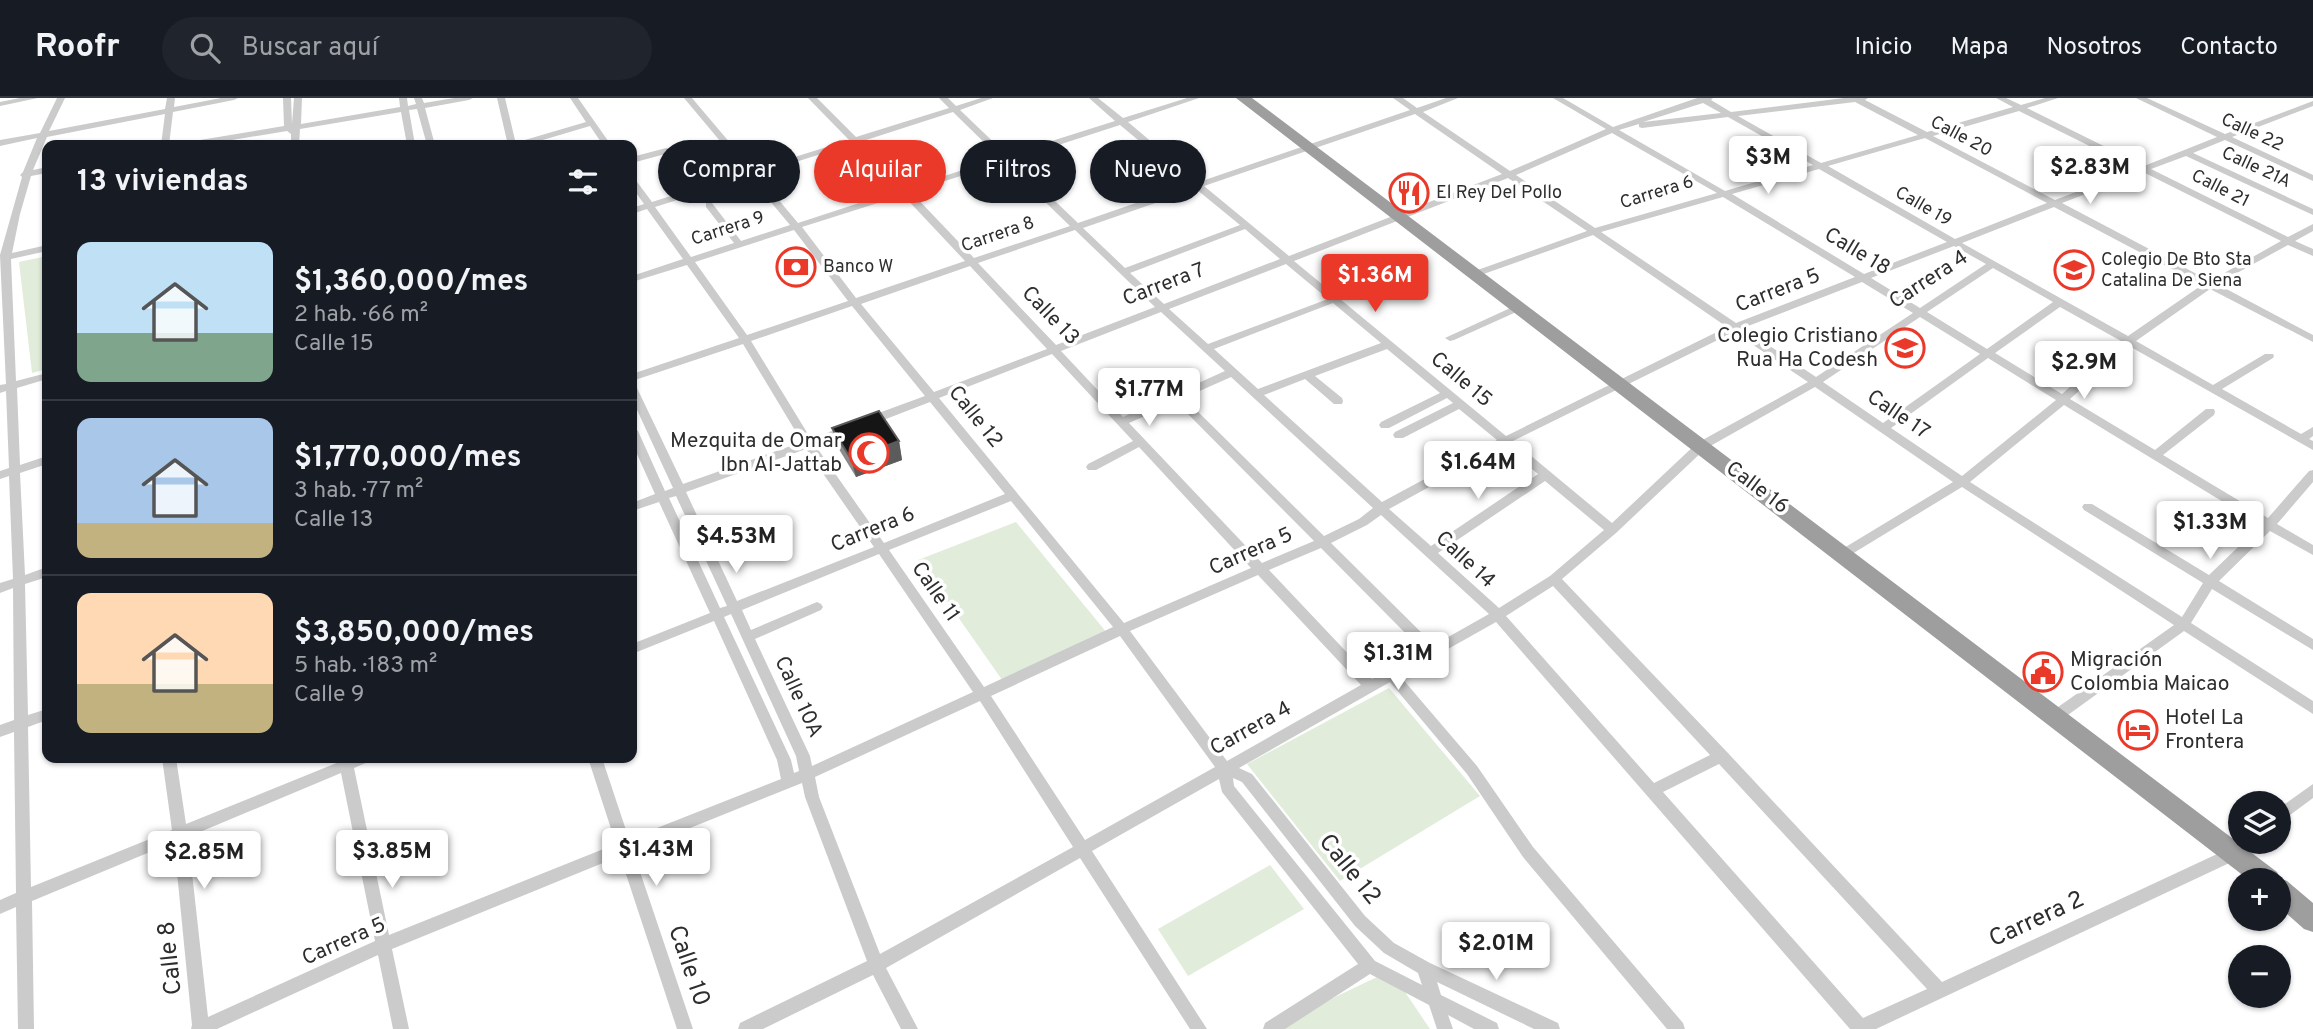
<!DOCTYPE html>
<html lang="es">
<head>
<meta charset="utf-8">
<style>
  :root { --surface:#171b24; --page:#20242c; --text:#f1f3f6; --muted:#9ea1a6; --line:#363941; --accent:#eb3929 }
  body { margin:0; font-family:Overpass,sans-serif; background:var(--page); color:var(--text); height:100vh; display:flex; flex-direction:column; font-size:26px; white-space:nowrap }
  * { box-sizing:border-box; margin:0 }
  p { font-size:23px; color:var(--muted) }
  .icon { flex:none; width:38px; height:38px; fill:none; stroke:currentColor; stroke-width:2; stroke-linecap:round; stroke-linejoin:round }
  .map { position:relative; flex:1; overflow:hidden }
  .drawer { position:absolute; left:42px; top:42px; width:595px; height:623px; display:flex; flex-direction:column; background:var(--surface); border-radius:14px; box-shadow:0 2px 5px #0004 }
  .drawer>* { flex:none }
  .guide { position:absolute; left:658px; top:42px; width:665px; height:63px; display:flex; gap:14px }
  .tools { position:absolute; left:2228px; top:693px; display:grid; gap:14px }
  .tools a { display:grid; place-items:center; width:63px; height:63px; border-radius:50%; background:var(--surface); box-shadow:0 2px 5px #0004; font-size:35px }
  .price { position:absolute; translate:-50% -60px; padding:0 16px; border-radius:7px; background:#fff; color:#222; font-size:23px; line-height:46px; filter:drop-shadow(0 2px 4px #0008) }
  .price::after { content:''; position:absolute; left:50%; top:42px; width:21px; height:16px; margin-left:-10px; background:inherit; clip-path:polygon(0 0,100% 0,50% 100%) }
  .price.current { background:var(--accent); color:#fff }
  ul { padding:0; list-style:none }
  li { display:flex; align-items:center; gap:21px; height:175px; padding:0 35px }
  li+li { border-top:2px solid var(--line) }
  li span { display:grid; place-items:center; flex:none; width:196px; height:140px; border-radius:14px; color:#555 }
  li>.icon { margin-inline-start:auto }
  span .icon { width:84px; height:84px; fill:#fffc; stroke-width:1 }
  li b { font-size:30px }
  h2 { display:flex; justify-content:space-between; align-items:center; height:84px; padding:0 35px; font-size:30px }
  .chip { padding:0 24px; border-radius:32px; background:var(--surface); box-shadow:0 2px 5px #0004; font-size:24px; line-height:63px }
  .chip.current { background:var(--accent); color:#fff }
  header { display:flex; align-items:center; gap:42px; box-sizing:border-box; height:98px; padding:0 35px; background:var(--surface); border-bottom:2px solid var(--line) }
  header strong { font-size:33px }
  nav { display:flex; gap:38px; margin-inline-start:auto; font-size:24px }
  .search { width:490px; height:63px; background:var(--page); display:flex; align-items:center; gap:18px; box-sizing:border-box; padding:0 24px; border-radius:38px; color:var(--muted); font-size:26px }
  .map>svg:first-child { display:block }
</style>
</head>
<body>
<header>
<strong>Roofr</strong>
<div class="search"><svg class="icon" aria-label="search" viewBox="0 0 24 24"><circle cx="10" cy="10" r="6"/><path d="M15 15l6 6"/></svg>Buscar aquí</div>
<nav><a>Inicio</a><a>Mapa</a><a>Nosotros</a><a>Contacto</a></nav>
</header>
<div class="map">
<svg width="2313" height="931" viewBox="0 0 2313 931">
  <rect width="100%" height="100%" fill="#fff"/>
  <g fill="#e1ecdb">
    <polygon points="47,158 47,271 32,275 19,164"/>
    <polygon points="1016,424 1107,535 1005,586 918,462"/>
    <polygon points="1389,590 1480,698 1340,783 1247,666"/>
    <polygon points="1270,767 1304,811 1188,878 1158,831"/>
    <polygon points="1377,879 1405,894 1430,931 1280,931 1306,913"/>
  </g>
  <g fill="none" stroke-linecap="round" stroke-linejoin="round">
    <g fill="#cbcbcb" fill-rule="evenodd">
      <polygon points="20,0 38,0 0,8 0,4"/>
      <path d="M 57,0 L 65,0 L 49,33 L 165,11 L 167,0 L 175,0 L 174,9 L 221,0 L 238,0 L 234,2 L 173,14 L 169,47 L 161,47 L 165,16 L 47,39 L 33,72 L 47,69 L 47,75 L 31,78 L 20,116 L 12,155 L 47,147 L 47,153 L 11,161 L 16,283 L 47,275 L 47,281 L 17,290 L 20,367 L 47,358 L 47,366 L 20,375 L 25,477 L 47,469 L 47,479 L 25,486 L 28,617 L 47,611 L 47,622 L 28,629 L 31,789 L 172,732 L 162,660 L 176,660 L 186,726 L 339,664 L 339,660 L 370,660 L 368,664 L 354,670 L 389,837 L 616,746 L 588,660 L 602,660 L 629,741 L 781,681 L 777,662 L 714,523 L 632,556 L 632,546 L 710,515 L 659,404 L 632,413 L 632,405 L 655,396 L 632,345 L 632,329 L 638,333 L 665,393 L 673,390 L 632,301 L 632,287 L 637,290 L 683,386 L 802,344 L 743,246 L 632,283 L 632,276 L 739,240 L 687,167 L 632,184 L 632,178 L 683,161 L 647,111 L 632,116 L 632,110 L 644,106 L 632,89 L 632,80 L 635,81 L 652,104 L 746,74 L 684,0 L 692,0 L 753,72 L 849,42 L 808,0 L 817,0 L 856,39 L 949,10 L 939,0 L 948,0 L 956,8 L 981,0 L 993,0 L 960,12 L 1007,57 L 1115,23 L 1089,0 L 1098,0 L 1123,20 L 1187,0 L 1199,0 L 1128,24 L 1199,84 L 1410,12 L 1393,0 L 1403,0 L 1417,10 L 1446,0 L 1458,0 L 1423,14 L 1510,73 L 1606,31 L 1553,0 L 1563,0 L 1613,29 L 1697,0 L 1713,0 L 1711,2 L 1731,14 L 1844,0 L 1868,0 L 1865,2 L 1927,34 L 2013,9 L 1996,0 L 2006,0 L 2021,7 L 2045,0 L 2058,0 L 2027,10 L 2144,68 L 2217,39 L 2136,0 L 2147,0 L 2225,36 L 2313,3 L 2313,8 L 2232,39 L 2313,77 L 2313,83 L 2225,42 L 2193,55 L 2313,111 L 2313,117 L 2186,58 L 2151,71 L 2288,139 L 2313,126 L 2313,133 L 2295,143 L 2313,151 L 2313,158 L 2288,147 L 2217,186 L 2313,237 L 2313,244 L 2210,191 L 2136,243 L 2213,287 L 2265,256 L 2273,256 L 2274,258 L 2273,260 L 2222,291 L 2301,336 L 2313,329 L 2313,338 L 2309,341 L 2313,343 L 2313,352 L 2129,248 L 2070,301 L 2155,352 L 2206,311 L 2214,311 L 2215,314 L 2214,317 L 2163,357 L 2268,420 L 2309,373 L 2313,372 L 2313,384 L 2277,426 L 2313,447 L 2313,457 L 2270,433 L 2219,483 L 2313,541 L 2313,552 L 2212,491 L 2191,525 L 2313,603 L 2313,616 L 2184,533 L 2061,622 L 2056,624 L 2051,622 L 2049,618 L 2051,614 L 2174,527 L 1962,389 L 1847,459 L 1839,459 L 1837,456 L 1839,453 L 1953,384 L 1815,289 L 1705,351 L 1616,435 L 1562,481 L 1727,654 L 1942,884 L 2230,750 L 2240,742 L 2256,744 L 2254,749 L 2240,760 L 1876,931 L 1850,931 L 1496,524 L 1400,578 L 1477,668 L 1533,749 L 1683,925 L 1685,931 L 1667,931 L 1523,759 L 1467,676 L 1390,584 L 1239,670 L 1252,676 L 1365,818 L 1394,845 L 1430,865 L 1558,925 L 1560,931 L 1534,931 L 1437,884 L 1441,897 L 1497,925 L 1499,931 L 1474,931 L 1448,917 L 1453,931 L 1437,931 L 1429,907 L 1370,876 L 1285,931 L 1263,931 L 1265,925 L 1358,866 L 1222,694 L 1219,681 L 1092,753 L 1207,931 L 1190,931 L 1080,760 L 886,870 L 918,931 L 901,931 L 873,877 L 763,931 L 738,931 L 740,925 L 867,863 L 805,699 L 802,685 L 633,753 L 693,931 L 677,931 L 620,758 L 392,851 L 409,931 L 393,931 L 378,857 L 217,931 L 191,931 L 192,927 L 174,744 L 32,803 L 34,931 L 18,931 L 16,809 L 0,816 L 0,802 L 16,795 L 14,634 L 0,639 L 0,627 L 14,622 L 13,490 L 0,495 L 0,485 L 13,481 L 9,378 L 0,381 L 0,373 L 9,370 L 6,293 L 0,295 L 0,287 L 6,286 L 0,157 L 22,79 L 20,77 L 23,74 L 37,40 L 0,48 L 0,42 L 40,35 ZM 1855,4 L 1918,37 L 1821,65 L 1738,18 ZM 1703,5 L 1721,15 L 1643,24 ZM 2019,13 L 2136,71 L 2055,102 L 1933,38 ZM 953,14 L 1000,60 L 907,90 L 860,44 ZM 1415,16 L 1502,76 L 1289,158 L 1204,88 ZM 1728,19 L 1813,67 L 1725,93 L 1619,32 L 1639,26 L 1639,29 L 1642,30 ZM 1120,27 L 1191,86 L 1078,125 L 1012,62 ZM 1612,35 L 1717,95 L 1595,130 L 1516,77 ZM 1925,40 L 2047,105 L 1955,141 L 1828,68 ZM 853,46 L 899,92 L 798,125 L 757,76 ZM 1004,64 L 1070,128 L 974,160 L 911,94 ZM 1819,71 L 1947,144 L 1864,176 L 1732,96 ZM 2143,74 L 2281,143 L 2210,183 L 2062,105 ZM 750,79 L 790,127 L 741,143 L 712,105 L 706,105 L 706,109 L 734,145 L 691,159 L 655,109 ZM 1508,80 L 1587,133 L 1472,174 L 1472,178 L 1478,178 L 1593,137 L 1727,229 L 1506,338 L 1294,163 ZM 1196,91 L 1240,127 L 1125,170 L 1083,130 ZM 903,97 L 965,163 L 856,200 L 802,129 ZM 1723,99 L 1855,179 L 1736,225 L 1601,134 ZM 2054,109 L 2202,187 L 2128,238 L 1962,145 ZM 1245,131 L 1280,161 L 1164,206 L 1130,175 ZM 794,132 L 848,203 L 747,237 L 695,164 ZM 1075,132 L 1155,209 L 1056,247 L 978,165 ZM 1954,148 L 1986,166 L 1920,210 L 1871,180 ZM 1286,166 L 1328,201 L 1208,246 L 1169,211 ZM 970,168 L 1047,251 L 934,294 L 861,206 ZM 1993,170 L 2053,204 L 1987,251 L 1927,214 ZM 1862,184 L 1913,215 L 1816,279 L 1743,230 ZM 1333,205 L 1381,245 L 1258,291 L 1214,251 ZM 852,208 L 925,298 L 865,320 L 863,323 L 865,326 L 873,326 L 930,304 L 1005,396 L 884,445 L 815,347 L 853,334 L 855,331 L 853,328 L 845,328 L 811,341 L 751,243 ZM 2060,209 L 2121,243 L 2062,296 L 1995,255 ZM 1161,214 L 1225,273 L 1123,319 L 1061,253 ZM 1920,219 L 1980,256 L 1883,325 L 1823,284 ZM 1734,234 L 1808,284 L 1697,345 L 1612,425 L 1513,343 ZM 1387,251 L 1440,295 L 1381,324 L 1379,327 L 1381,330 L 1389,330 L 1447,300 L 1453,305 L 1395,334 L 1393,337 L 1395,340 L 1403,340 L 1459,311 L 1497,342 L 1382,404 L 1264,297 L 1305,281 L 1334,306 L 1342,306 L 1343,303 L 1342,300 L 1315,278 ZM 1052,256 L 1133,343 L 1088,366 L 1086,369 L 1088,372 L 1096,372 L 1139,349 L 1251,470 L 1124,525 L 939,300 ZM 1988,260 L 2056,302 L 1962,378 L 1891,330 ZM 1231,279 L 1373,410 L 1359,421 L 1324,438 L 1184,300 ZM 1176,304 L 1314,443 L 1262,465 L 1129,325 ZM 2064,307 L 2261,427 L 2209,477 L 2092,406 L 2084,406 L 2082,409 L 2084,412 L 2203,485 L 2182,519 L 1970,384 ZM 1504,348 L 1538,376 L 1431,448 L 1389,411 ZM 806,351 L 874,449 L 737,503 L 686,394 ZM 1545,383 L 1604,432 L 1550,478 L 1499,510 L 1438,455 ZM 676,398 L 727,508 L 720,510 L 669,400 ZM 1011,403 L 1113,529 L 984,589 L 889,452 ZM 1381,417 L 1489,516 L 1434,547 L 1331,445 L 1367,427 ZM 1321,450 L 1423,553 L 1372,581 L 1269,472 ZM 879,456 L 973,594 L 812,668 L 810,658 L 755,541 L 821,512 L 823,509 L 821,506 L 817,504 L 751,532 L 742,512 ZM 1258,477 L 1361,587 L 1227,663 L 1130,533 ZM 1553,488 L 1710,657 L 1654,685 L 1506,518 ZM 731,516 L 796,658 L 799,673 L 794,675 L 791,662 L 724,519 ZM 1120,538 L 1215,669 L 1085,742 L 991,598 ZM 980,603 L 1073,749 L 880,856 L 819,699 L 815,679 ZM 1719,666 L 1927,891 L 1863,920 L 1663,694 ZM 341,675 L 375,843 L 208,919 L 188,739 ZM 1233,680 L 1242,684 L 1355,828 L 1384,855 L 1418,875 L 1422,887 L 1375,863 L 1234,688 Z"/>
      <polygon points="283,0 291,0 292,26 294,0 302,0 301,26 400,9 399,0 407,0 408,8 416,6 414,0 422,0 424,5 454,0 473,0 469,2 425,10 435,47 427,47 417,11 409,12 415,47 407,47 401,14 300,31 299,47 291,47 291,36 287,33 202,47 184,47 188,44 284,28"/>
      <polygon points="497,0 505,0 515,42 518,44 586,24 570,0 578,0 611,47 603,47 590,28 526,47 512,47 507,43"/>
      <polygon points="666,50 669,51 669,55 632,65 632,59"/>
      <polygon points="1519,206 1523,207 1523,211 1454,242 1450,243 1445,240"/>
      <polygon points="2313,686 2313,700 2278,726 2278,711"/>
    </g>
    <polygon fill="#9e9e9e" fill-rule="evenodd" points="1236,0 1252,0 2277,774 2280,780 2287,783 2313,805 2313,834 2304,831 2278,808 2278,782 2249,782"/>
  </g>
  <polygon fill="#8a8a8a" points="832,330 899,343 902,362 856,379 837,348"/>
  <polygon fill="#5b5b5b" points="899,343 902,362 856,379 851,361"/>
  <polygon fill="#151515" stroke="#5b5b5b" stroke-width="2" points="879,313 899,343 851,361 832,330"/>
  <defs>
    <g id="restaurant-ring" transform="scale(2.0125)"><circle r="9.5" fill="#fff" stroke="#eb3929" stroke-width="1.5"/><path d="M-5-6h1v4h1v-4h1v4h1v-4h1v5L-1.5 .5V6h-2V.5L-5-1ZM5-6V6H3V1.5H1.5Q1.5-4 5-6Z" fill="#eb3929"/></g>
    <g id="bank-ring" transform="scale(2.0125)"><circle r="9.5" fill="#fff" stroke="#eb3929" stroke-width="1.5"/><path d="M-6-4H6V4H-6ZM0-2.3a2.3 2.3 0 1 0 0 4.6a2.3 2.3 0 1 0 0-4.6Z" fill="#eb3929"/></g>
    <g id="school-ring" transform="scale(2.0125)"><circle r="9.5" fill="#fff" stroke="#eb3929" stroke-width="1.5"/><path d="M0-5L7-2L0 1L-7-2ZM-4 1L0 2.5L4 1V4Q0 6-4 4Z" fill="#eb3929"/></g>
    <g id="mosque-ring" transform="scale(2.0125)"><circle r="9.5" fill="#fff" stroke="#eb3929" stroke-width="1.5"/><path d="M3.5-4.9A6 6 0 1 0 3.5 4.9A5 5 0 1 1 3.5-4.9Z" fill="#eb3929"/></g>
    <g id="civic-ring" transform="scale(2.0125)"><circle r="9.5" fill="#fff" stroke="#eb3929" stroke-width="1.5"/><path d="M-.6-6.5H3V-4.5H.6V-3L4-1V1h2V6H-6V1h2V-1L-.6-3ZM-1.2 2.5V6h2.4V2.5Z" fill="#eb3929"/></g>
    <g id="hotel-ring" transform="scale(2.0125)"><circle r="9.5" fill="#fff" stroke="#eb3929" stroke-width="1.5"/><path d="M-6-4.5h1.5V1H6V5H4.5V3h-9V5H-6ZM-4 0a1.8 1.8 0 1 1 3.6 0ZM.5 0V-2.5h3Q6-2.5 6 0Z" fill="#eb3929"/></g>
  </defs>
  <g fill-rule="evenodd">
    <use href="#restaurant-ring" x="1409" y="95"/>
    <use href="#bank-ring" x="796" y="169"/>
    <use href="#school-ring" x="2074" y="172"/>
    <use href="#school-ring" x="1905" y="250"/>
    <use href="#mosque-ring" x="869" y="355"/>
    <use href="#civic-ring" x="2043" y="574"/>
    <use href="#hotel-ring" x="2138" y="632"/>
  </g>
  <g text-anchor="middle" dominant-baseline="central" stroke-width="7" stroke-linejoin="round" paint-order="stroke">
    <g font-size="18" fill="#2e2e2e" stroke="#fff">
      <text transform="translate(2252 35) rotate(25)">Calle 22</text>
      <text transform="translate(1961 39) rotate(28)">Calle 20</text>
      <text transform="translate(2256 70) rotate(25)">Calle 21A</text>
      <text transform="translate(2220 91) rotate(27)">Calle 21</text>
      <text transform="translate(1657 95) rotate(-17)">Carrera 6</text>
      <text transform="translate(1923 109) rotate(30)">Calle 19</text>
      <text transform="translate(728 131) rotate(-18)">Carrera 9</text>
      <text transform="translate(998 137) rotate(-19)">Carrera 8</text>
    </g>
    <g font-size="18" fill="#2e2e2e" stroke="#fff" text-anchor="start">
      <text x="1436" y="95">El Rey Del Pollo</text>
      <text x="2101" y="162">Colegio De Bto Sta<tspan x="2101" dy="21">Catalina De Siena</tspan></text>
      <text x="823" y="169">Banco W</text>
    </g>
    <g font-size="21" fill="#2e2e2e" stroke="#fff">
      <text transform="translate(1857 154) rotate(31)">Calle 18</text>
      <text transform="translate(1929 182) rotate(-33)">Carrera 4</text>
      <text transform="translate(1164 187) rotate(-21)">Carrera 7</text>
      <text transform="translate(1778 193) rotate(-21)">Carrera 5</text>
      <text transform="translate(1050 218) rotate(46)">Calle 13</text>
      <text transform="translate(1461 282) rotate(40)">Calle 15</text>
      <text transform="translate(1898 317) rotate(34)">Calle 17</text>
      <text transform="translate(975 319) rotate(51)">Calle 12</text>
      <text transform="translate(1757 390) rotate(37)">Calle 16</text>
      <text transform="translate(873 432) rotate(-22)">Carrera 6</text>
      <text transform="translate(1251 454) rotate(-24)">Carrera 5</text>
      <text transform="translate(1465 462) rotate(43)">Calle 14</text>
      <text transform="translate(935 494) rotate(55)">Calle 11</text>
      <text transform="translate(798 599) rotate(65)">Calle 10A</text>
      <text transform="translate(1251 631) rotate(-29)">Carrera 4</text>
      <text transform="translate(344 844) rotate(-24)">Carrera 5</text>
    </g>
    <g font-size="21" fill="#2e2e2e" stroke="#fff" text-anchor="end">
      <text x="1878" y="238">Colegio Cristiano<tspan x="1878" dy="24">Rua Ha Codesh</tspan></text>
      <text x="842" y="343">Mezquita de Omar<tspan x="842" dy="24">Ibn Al-Jattab</tspan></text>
      <text x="2070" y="562" text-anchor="start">Migración<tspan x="2070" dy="24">Colombia Maicao</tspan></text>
      <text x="2165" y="620" text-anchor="start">Hotel La<tspan x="2165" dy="24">Frontera</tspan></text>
    </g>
    <g font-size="24" fill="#2e2e2e" stroke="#fff">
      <text transform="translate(1349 772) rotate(51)">Calle 12</text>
      <text transform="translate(2037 822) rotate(-25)">Carrera 2</text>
      <text transform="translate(171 860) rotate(-96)">Calle 8</text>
      <text transform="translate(688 868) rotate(71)">Calle 10</text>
    </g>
  </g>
</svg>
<div class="tools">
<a><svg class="icon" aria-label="layers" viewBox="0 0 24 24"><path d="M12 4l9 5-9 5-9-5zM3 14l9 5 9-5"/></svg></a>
<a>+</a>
<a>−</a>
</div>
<b class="price" style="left:1768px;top:98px">$3M</b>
<b class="price" style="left:2090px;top:108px">$2.83M</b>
<b class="price current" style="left:1375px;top:216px">$1.36M</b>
<b class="price" style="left:2084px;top:303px">$2.9M</b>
<b class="price" style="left:1149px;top:330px">$1.77M</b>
<b class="price" style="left:1478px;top:403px">$1.64M</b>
<b class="price" style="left:2210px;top:463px">$1.33M</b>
<b class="price" style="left:736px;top:477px">$4.53M</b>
<b class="price" style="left:1398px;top:594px">$1.31M</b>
<b class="price" style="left:656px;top:790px">$1.43M</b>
<b class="price" style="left:392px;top:792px">$3.85M</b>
<b class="price" style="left:204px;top:793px">$2.85M</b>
<b class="price" style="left:1496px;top:884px">$2.01M</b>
<div class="guide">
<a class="chip">Comprar</a>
<a class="chip current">Alquilar</a>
<a class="chip">Filtros</a>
<a class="chip">Nuevo</a>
</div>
<section class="drawer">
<h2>13 viviendas<svg class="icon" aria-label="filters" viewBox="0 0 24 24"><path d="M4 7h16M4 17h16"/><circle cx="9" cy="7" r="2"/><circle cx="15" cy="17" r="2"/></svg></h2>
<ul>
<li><span style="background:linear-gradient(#bfe0f5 65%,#7fa58c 0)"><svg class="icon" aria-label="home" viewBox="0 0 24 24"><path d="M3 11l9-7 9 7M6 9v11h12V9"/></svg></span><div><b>$1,360,000/mes</b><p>2 hab. · 66 m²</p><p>Calle 15</p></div></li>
<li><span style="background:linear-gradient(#a9c7e8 75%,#c2b280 0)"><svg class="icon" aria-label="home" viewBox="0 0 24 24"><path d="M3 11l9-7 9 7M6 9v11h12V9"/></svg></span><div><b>$1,770,000/mes</b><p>3 hab. · 77 m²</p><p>Calle 13</p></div></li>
<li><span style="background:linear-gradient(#ffd9b3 65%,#c2b280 0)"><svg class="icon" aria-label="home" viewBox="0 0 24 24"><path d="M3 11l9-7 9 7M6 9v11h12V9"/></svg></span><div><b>$3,850,000/mes</b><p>5 hab. · 183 m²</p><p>Calle 9</p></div></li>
</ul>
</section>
</div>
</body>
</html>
